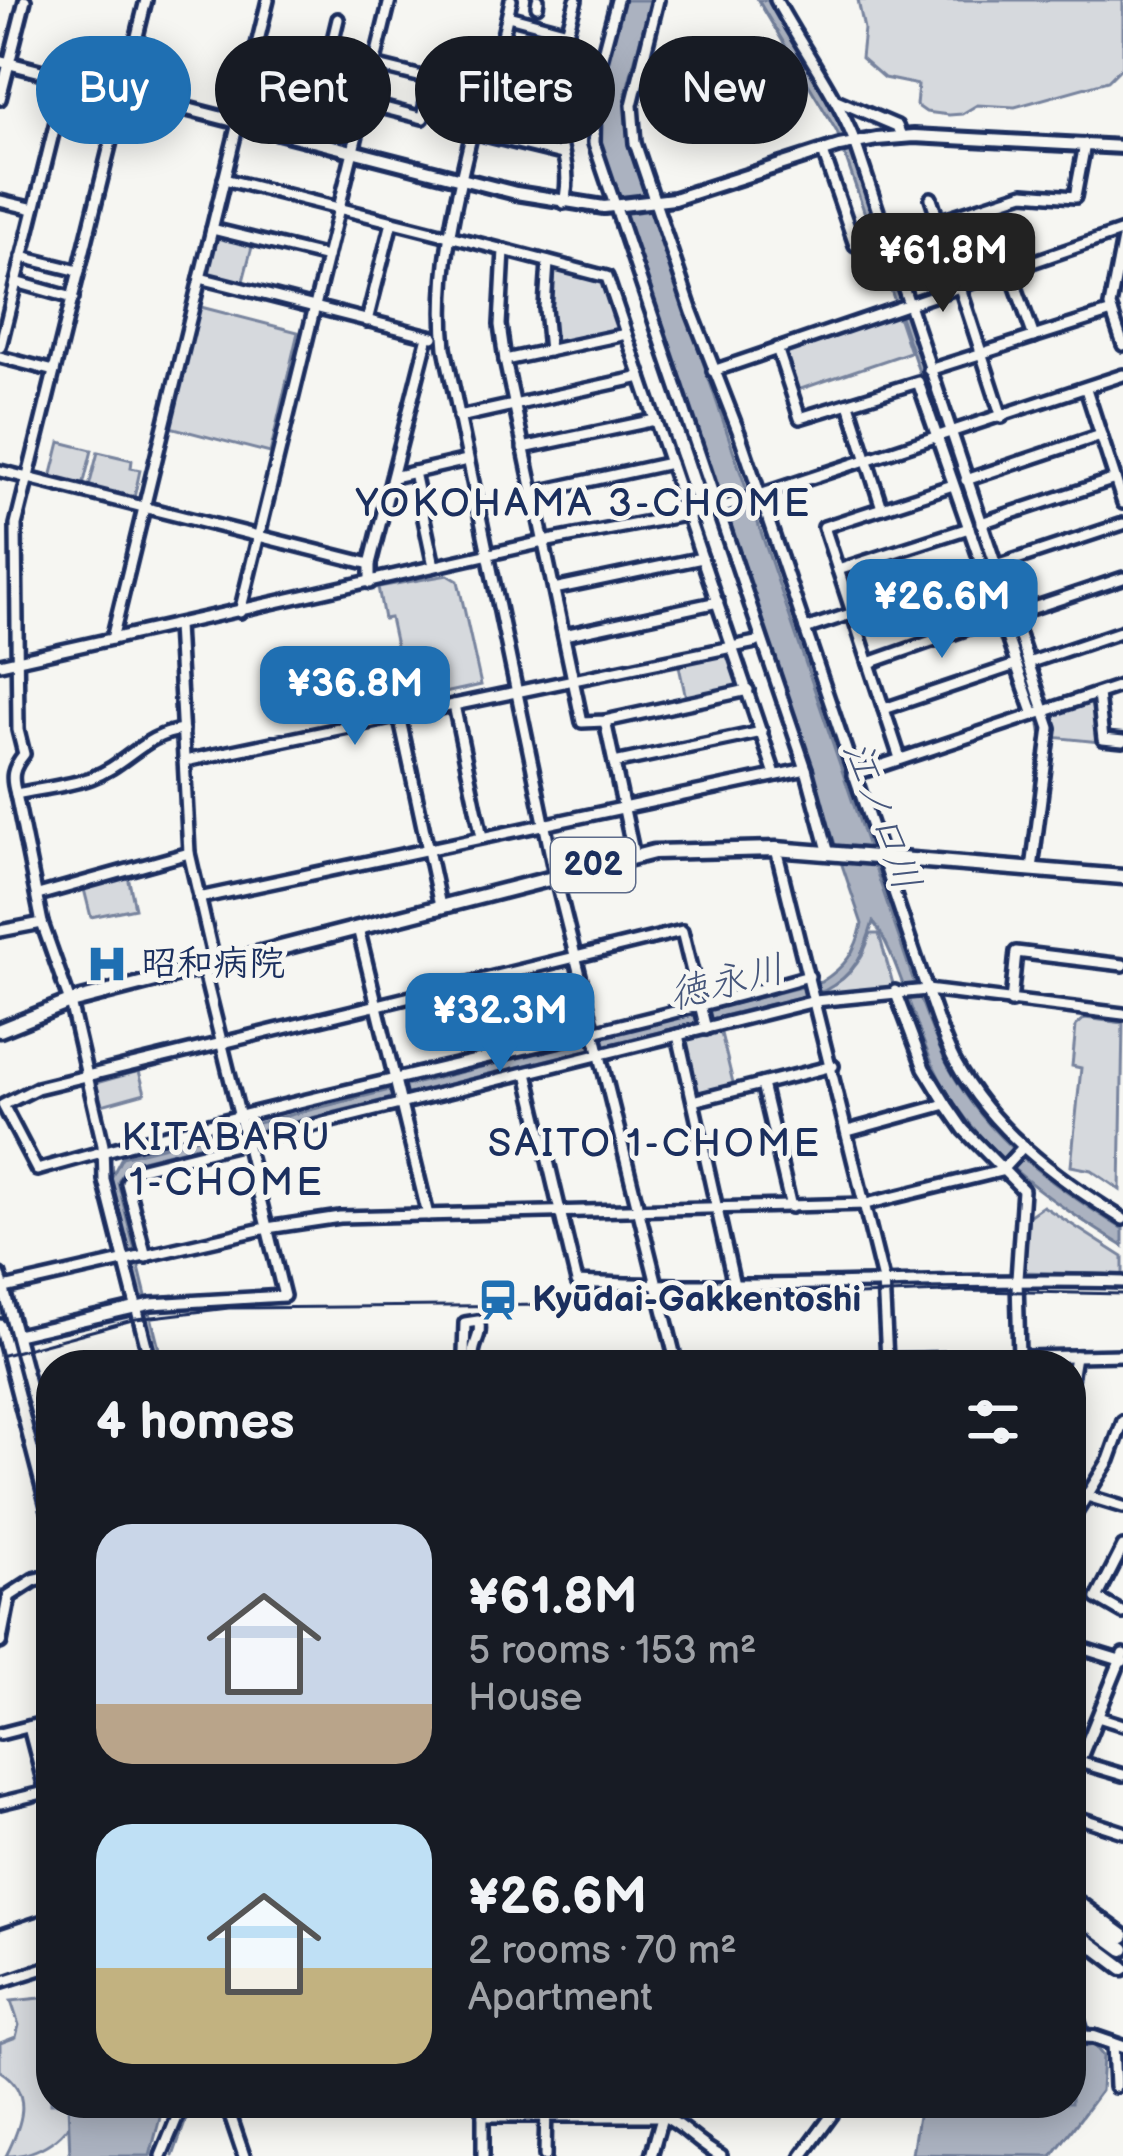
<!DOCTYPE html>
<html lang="en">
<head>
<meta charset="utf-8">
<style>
  :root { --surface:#171b24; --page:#20242c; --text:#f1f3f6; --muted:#9ea1a6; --accent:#1f6fb2 }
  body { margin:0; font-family:"Balsamiq Sans","Klee One",sans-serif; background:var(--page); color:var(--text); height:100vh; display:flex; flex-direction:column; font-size:45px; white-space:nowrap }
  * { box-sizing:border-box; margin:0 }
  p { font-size:39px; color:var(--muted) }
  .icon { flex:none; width:66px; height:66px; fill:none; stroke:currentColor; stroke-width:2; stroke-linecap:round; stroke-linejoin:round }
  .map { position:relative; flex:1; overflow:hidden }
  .details { position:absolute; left:36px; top:1350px; width:1050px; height:768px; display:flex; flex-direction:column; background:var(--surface); border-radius:48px; box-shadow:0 6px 30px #0003 }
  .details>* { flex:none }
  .top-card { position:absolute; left:36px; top:36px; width:1053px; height:108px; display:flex; gap:24px }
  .price { position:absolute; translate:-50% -102px; padding:0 27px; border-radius:24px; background:var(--accent); color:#fff; font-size:39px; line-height:78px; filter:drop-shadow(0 3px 6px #0008) }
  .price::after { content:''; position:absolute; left:50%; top:72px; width:36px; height:27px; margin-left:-18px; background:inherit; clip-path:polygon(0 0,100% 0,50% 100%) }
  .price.current { background:#222; color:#fff }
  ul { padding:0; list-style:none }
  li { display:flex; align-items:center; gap:36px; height:300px; padding:0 60px }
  li span { display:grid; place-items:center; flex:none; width:336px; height:240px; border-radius:36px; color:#555 }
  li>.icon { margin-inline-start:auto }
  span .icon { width:144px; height:144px; fill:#fffc; stroke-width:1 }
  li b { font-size:51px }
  h2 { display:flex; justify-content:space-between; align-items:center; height:144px; padding:0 60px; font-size:51px }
  .chip { padding:0 42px; border-radius:54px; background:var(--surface); box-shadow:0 6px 30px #0003; font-size:42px; line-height:108px }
  .chip.current { background:var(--accent); color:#fff }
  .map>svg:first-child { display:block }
</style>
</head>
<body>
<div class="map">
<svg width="1123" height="2156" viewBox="0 0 1123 2156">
  <rect width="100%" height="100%" fill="#f6f6f2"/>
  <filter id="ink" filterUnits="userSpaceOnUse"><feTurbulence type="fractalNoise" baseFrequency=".00833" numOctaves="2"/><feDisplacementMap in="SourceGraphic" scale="24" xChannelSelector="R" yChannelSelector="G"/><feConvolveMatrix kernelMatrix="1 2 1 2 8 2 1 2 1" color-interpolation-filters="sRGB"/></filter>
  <g filter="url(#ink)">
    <g fill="#d6d9dd" stroke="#78849e" stroke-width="3">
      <polygon points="858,0 1123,0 1123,66 1108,81 1015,107 977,105 962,114 949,115 926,112 916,105 918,85 884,78 861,58 864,29"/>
      <polygon points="216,233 253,243 242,285 204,272"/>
      <polygon points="553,268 602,282 620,328 617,333 555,346 552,344 547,310 550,270"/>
      <polygon points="197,306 298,332 270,453 170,427 167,422"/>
      <polygon points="892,314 899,319 910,352 795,391 784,351"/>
      <polygon points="60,442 92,450 83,486 51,478"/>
      <polygon points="98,452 132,460 131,468 140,470 134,498 89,487"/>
      <polygon points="448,575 458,581 481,685 408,701 390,618 384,619 378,587"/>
      <polygon points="726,651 730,652 739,687 686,698 678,662"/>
      <polygon points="1090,698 1100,742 1051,737 1051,712"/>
      <polygon points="127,872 135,908 91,917 83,885"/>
      <path d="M 870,934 L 879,934 L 895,991 L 815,1001 L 813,993 C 843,986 863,963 870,934 Z"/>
      <polygon points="1085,1018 1123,1023 1120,1190 1091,1170 1071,1166 1081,1068 1072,1066 1076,1026"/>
      <polygon points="719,1025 735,1091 693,1101 678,1035"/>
      <polygon points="139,1071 145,1093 102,1105 96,1083"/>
      <polygon points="1043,1206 1123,1257 1123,1275 1023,1272 1027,1217"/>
      <path d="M 51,1997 L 51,2103 L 78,2103 C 71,2136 38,2156 6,2156 C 21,2126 35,2093 0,2071 L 0,2043 L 16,2037 L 19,2025 L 11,2001 Z"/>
    </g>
    <g fill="#abb2c0" stroke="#717e99" stroke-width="3">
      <path d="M 622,0 L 651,0 L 626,93 L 628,141 L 913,979 C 924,1008 934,1039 948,1066 C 988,1140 1053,1186 1123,1229 L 1123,1246 C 1047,1199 972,1149 933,1065 C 916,1029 895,948 873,922 C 864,953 855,975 824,991 L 129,1163 L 118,1182 L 163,1365 L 157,1365 L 111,1178 L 122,1157 L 821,982 C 845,967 856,952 862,924 L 602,154 C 590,101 609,51 622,0 Z"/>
      <polygon points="758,0 770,0 837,117 853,154 990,563 985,565 837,132"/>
      <polygon points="1094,2045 1103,2056 1101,2091 1052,2156 912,2154 920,2103 1071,2103 1071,2049"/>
      <polygon points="68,2103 155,2103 160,2117 150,2156 70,2156"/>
    </g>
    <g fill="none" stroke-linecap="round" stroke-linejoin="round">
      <g stroke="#717e99" stroke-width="3">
        <polyline points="991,572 1035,705"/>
        <polyline points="1027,861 1042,737 1038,714"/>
        <polyline points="173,2156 192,2103"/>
      </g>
      <g stroke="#1b2f5e" stroke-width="18">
        <g id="minor">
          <path d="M 511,0 L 494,75 L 482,92 C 462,176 436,261 445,348 L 555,875 L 677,1365"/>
          <polyline points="617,0 595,83 594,143 806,769 829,854"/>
          <path d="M 658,0 L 632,105 L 635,143 L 692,312 L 739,433 L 927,990 C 935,1013 943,1039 954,1060 C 992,1131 1057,1178 1123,1219"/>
          <path d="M 776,0 C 802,48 835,92 855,142 L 1050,728 L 1032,869"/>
          <polyline points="537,6 538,0"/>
          <polyline points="508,16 568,32"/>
          <polyline points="374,65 555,110"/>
          <polyline points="0,99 25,0"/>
          <polyline points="836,100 897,126 901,136"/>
          <polyline points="365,103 423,118 430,80"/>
          <polyline points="472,132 562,154"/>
          <polyline points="309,139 338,19"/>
          <polyline points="823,152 855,245 884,235"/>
          <polyline points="224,179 504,250 500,325 505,360 582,722 605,721 748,690"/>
          <polyline points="931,198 1002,417"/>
          <polyline points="0,201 34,209"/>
          <path d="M 564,203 C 573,162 558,150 555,111 C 552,74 567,35 576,0"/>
          <polyline points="212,229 327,257"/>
          <polyline points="885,238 1024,193 1075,197 1085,144"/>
          <polyline points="1123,239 1110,306 1123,345"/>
          <polyline points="504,250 607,277 775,774"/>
          <polyline points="22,257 79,271"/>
          <polyline points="548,262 545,308 549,351"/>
          <polyline points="1010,270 1034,337"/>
          <polyline points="200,278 433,337"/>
          <polyline points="16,282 73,298"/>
          <polyline points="367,321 392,222"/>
          <polyline points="0,347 67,77"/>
          <polyline points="777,348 800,418 918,382 1034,715"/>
          <polyline points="0,357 54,371"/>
          <polyline points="505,360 626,334"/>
          <polyline points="929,370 1112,312"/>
          <polyline points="713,371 1123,231"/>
          <polyline points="1086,389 1123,503"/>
          <polyline points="849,404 882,508"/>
          <polyline points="459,417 641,377"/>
          <polyline points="523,448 655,420"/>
          <polyline points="0,471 370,564"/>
          <polyline points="414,472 434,566"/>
          <polyline points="393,477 467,460"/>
          <polyline points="966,480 1101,435"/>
          <polyline points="532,493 670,463"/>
          <polyline points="981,523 1115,479"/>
          <polyline points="838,570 969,528"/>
          <polyline points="370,583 370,564 428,336"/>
          <polyline points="554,589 702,558"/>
          <polyline points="240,612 390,0"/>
          <polyline points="1012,615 1123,578"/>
          <polyline points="177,625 189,853 215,965"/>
          <polyline points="805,629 1123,524"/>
          <polyline points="564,635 718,602"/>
          <polyline points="112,639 268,0"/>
          <polyline points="869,663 1000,617"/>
          <polyline points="1028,663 1123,631"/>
          <polyline points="0,664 543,542 717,509 1123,375"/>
          <polyline points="1098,694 1103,739 1123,741"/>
          <polyline points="454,705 482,837"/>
          <polyline points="884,709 1015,665"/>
          <polyline points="399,715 440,906"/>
          <polyline points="605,721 634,856"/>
          <polyline points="900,758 824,527 953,485"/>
          <polyline points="185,761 756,642"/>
          <polyline points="614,763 762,732"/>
          <polyline points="853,775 1123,685"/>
          <path d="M 16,794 C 11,777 12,769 24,754 L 18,730 L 16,525 L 146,0"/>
          <polyline points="776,849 883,1280 887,1360"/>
          <polyline points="38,895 189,853"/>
          <polyline points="199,898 806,769"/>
          <path d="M 42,923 L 16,794 C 40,789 68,786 91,778 C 127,765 144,734 183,730"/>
          <polyline points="358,928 428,1215"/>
          <polyline points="0,931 42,923 70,1002 103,1145 104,1180 151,1365"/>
          <polyline points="895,991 924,1068 946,1104"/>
          <polyline points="1011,1002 1016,952 1123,965"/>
          <path d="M 706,1029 L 682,931 L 37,1088 L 3,1105 L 37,1170 C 292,1097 553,1048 809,976"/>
          <polyline points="678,1035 734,1285"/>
          <path d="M 527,1073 L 577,1282 C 759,1291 941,1277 1123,1282"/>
          <polyline points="762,1084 791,1207"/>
          <polyline points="693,1101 833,1066"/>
          <polyline points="848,1131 946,1104 964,1130 1023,1190 1017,1279 1019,1357"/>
          <polyline points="146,1257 127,1183 134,1170 815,1001 927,990 1123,1014"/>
          <polyline points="0,1275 51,1466"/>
          <polyline points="0,1289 267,1228 340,1217 866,1204 1001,1171 1023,1147"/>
          <polyline points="0,1325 51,1522"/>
          <polyline points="17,1335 151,1304 284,1296 203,968"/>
          <path d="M 468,1365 L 464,1354 L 465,1323 L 478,1321 C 484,1337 469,1344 474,1365"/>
          <polyline points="621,1365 1123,1355"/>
          <polyline points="1071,1380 1075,1356"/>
          <polyline points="1071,1486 1087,1496 1123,1507"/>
          <polyline points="1071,1521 1109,1460 1123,1421"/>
          <polyline points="1123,1547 1097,1598 1123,1613"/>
          <polyline points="1071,1645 1123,1661"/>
          <polyline points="1098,1717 1123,1725"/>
          <polyline points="0,1734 51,1721"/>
          <polyline points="1079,1762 1123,1775"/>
          <polyline points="1071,1782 1123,1654"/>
          <polyline points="0,1803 46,1792 29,1727"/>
          <polyline points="1071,1815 1123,1832"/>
          <polyline points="0,1982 51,1966"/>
          <polyline points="1071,2023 1079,2022 1083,2035"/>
          <polyline points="1113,2043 1115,2087"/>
          <polyline points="226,2103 244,2156"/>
          <polyline points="483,2103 483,2156"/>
          <path d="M 483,2116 L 663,2116 C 686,2127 698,2145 721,2156"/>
          <polyline points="161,2156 183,2103"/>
          <polyline points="545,2156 546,2103"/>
          <polyline points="651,2156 666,2103"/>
          <polyline points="802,2156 832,2115 835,2103"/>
        </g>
      </g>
      <g stroke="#1b2f5e" stroke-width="20">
        <g id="major">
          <polyline points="0,61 516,193 604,207 674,199 839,146 877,139 914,136 1123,147"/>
          <polyline points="0,1642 9,1596 34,1580 51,1576"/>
          <polyline points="1071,2036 1094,2037 1123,2047"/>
        </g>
      </g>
      <g stroke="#1b2f5e" stroke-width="21">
        <g id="highway">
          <polyline points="0,1030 70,1002 654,852 776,849 1123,877"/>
          <polyline points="1071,1898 1123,1936"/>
          <polyline points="1071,1911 1123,1949"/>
          <polyline points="1071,1929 1123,1968"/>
          <polyline points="0,1937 51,1920"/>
          <polyline points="0,1946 51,1932"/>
          <polyline points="0,1956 51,1942"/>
          <polyline points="0,1968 51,1950"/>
        </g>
      </g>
      <use href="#minor" stroke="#f6f6f2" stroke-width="9"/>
      <use href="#major" stroke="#f6f6f2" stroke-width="10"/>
      <use href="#highway" stroke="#f6f6f2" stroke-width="12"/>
      <polyline stroke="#1b2f5e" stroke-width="3" points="0,1356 136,1319 229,1308 561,1305 975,1291 1123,1294"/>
    </g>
  </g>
  <defs>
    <g id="hospital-bare" transform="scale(3.24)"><path d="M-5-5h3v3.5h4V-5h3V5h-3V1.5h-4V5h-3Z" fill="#1f6fb2" stroke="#f6f6f2" stroke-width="2.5" paint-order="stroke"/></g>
    <g id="station-bare" transform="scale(3.24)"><path d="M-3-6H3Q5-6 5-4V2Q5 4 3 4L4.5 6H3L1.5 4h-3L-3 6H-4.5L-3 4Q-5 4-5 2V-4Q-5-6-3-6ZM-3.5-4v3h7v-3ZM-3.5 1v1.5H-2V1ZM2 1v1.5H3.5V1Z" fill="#1f6fb2" stroke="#f6f6f2" stroke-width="2.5" paint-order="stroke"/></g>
  </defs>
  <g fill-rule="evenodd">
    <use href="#hospital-bare" x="107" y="964"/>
    <use href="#station-bare" x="498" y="1300"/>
  </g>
  <g text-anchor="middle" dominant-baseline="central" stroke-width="10" stroke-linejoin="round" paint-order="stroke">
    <rect fill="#f6f6f2" stroke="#5d6b8a" stroke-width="3" x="551" y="838" width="84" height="54" rx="9"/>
    <g font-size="33" font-weight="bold" fill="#1b2f5e">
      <text x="593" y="865">202</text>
    </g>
    <g font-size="36" font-weight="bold" fill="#1b2f5e" stroke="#f6f6f2" text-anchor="start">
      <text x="141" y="964">昭和病院</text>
      <text x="532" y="1300">Kyūdai-Gakkentoshi</text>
    </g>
    <g font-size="39" letter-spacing="3" fill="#1b2f5e" stroke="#f6f6f2">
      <text x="584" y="504">YOKOHAMA 3-CHOME</text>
      <text x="227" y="1138">KITABARU<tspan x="227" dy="45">1-CHOME</tspan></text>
      <text x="655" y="1144">SAITO 1-CHOME</text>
    </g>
    <g font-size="39" font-style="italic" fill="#46567b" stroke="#f6f6f2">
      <text transform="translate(881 816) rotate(70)">江ノ口川</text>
      <text transform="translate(727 983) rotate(-14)">徳永川</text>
    </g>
  </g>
</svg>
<b class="price current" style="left:943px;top:315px">¥61.8M</b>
<b class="price" style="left:942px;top:661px">¥26.6M</b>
<b class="price" style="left:355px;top:748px">¥36.8M</b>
<b class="price" style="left:500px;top:1075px">¥32.3M</b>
<div class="top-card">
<a class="chip current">Buy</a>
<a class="chip">Rent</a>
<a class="chip">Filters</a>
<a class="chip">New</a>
</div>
<section class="details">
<h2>4 homes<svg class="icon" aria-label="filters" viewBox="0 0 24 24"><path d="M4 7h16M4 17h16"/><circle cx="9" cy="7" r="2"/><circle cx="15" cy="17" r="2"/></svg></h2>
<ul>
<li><span style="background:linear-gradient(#c9d6e8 75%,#b9a48a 0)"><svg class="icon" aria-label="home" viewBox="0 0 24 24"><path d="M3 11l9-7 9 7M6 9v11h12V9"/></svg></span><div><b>¥61.8M</b><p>5 rooms · 153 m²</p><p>House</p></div></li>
<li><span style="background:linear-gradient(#bfe0f5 60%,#c2b280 0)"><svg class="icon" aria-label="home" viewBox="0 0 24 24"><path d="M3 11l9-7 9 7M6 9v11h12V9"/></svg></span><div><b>¥26.6M</b><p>2 rooms · 70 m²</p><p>Apartment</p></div></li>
</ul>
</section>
</div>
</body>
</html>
